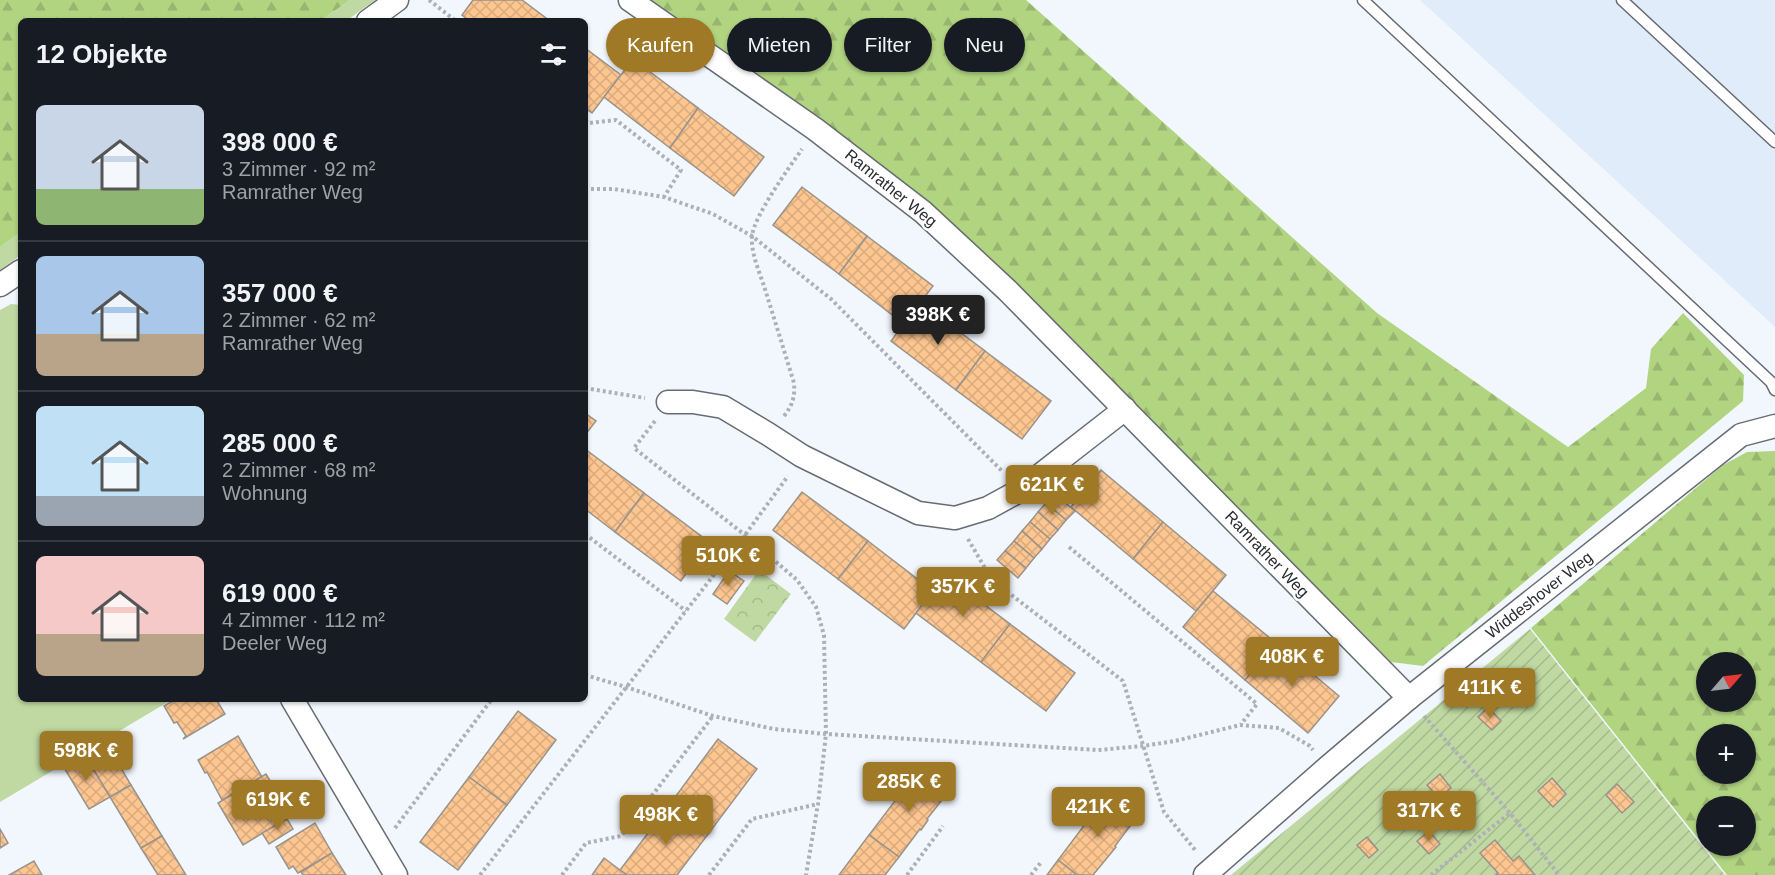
<!DOCTYPE html>
<html lang="de">
<head>
<meta charset="utf-8">
<style>
  :root { --surface:#171b24; --page:#242831; --text:#f1f3f6; --muted:#9ea1a6; --line:#363941; --accent:#9f7926 }
  body { margin:0; font-family:Helvetica,sans-serif; background:var(--page); color:var(--text); height:100vh; display:flex; flex-direction:column; font-size:22px; white-space:nowrap }
  * { box-sizing:border-box; margin:0 }
  p { font-size:20px; color:var(--muted) }
  .icon { flex:none; width:33px; height:33px; fill:none; stroke:currentColor; stroke-width:2; stroke-linecap:round; stroke-linejoin:round }
  .map { position:relative; flex:1; overflow:hidden }
  .side { position:absolute; left:18px; top:18px; width:570px; height:684px; display:flex; flex-direction:column; background:var(--surface); border-radius:9px; box-shadow:0 2px 4px #0004 }
  .side>* { flex:none }
  .hud { position:absolute; left:606px; top:18px; width:570px; height:54px; display:flex; gap:12px }
  .needle { width:39px; rotate:62deg }
  .fabs { position:absolute; left:1696px; top:652px; display:grid; gap:12px }
  .fabs a { display:grid; place-items:center; width:60px; height:60px; border-radius:50%; background:var(--surface); box-shadow:0 2px 4px #0004; font-size:30px }
  .price { position:absolute; translate:-50% -51px; padding:0 14px; border-radius:6px; background:var(--accent); color:#fff; font-size:20px; line-height:39px; filter:drop-shadow(0 2px 3px #0008) }
  .price::after { content:''; position:absolute; left:50%; top:36px; width:18px; height:14px; margin-left:-9px; background:inherit; clip-path:polygon(0 0,100% 0,50% 100%) }
  .price.active { background:#222; color:#fff }
  ul { padding:0; list-style:none }
  li { display:flex; align-items:center; gap:18px; height:150px; padding:0 18px }
  li+li { border-top:2px solid var(--line) }
  li span { display:grid; place-items:center; flex:none; width:168px; height:120px; border-radius:9px; color:#555 }
  li>.icon { margin-inline-start:auto }
  span .icon { width:72px; height:72px; fill:#fffc; stroke-width:1 }
  li b { font-size:26px }
  h2 { display:flex; justify-content:space-between; align-items:center; height:72px; padding:0 18px; font-size:26px }
  .pill { padding:0 21px; border-radius:27px; background:var(--surface); box-shadow:0 2px 4px #0004; font-size:21px; line-height:54px }
  .pill.active { background:var(--accent); color:#fff }
  .map>svg:first-child { display:block }
</style>
</head>
<body>
<div class="map">
<svg width="1775" height="875" viewBox="0 0 1775 875">
  <defs>
    <pattern id="forest-firs" width="22" height="20" patternUnits="userSpaceOnUse" patternTransform="scale(1.5)"><rect width="22" height="20" fill="#b0d480"/><path d="M5 1l3.5 6h-7zM16 11l3.5 6h-7z" fill="#98b66f"/></pattern>
    <pattern id="park-crowns" width="20" height="18" patternUnits="userSpaceOnUse" patternTransform="scale(1.5)"><rect width="20" height="18" fill="#c0d9a2"/><path d="M2 6a3 3 0 1 1 6 0M12 15a3 3 0 1 1 6 0" fill="none" stroke="#a5ba8c"/></pattern>
    <pattern id="garden-furrows" width="10" height="10" patternUnits="userSpaceOnUse" patternTransform="scale(1.5)"><rect width="10" height="10" fill="#c0d9a2"/><path d="M-1 1l2-2M0 10L10 0M9 11l2-2" fill="none" stroke="#a5ba8c"/></pattern>
    <pattern id="building-cross-hatch" width="8" height="8" patternUnits="userSpaceOnUse" patternTransform="scale(1.5)"><rect width="8" height="8" fill="#fdc690"/><path d="M0 0l8 8M0 8l8-8" fill="none" stroke="#d9aa7c"/></pattern>
  </defs>
  <rect width="100%" height="100%" fill="#f2f7fe"/>
  <polygon fill="#e0ecf9" points="1420,0 1775,0 1775,327"/>
  <g fill="#c0d9a2">
    <polygon points="350,0 375,0 346,21 320,21"/>
    <polygon points="21,232 21,255 0,270 0,247"/>
    <polygon points="11,304 21,305 21,699 173,699 0,802 0,310"/>
  </g>
  <g fill="url(#forest-firs)" fill-rule="evenodd">
    <polygon points="0,0 350,0 320,21 21,21 21,232 0,247"/>
    <polygon points="646,0 1026,0 1377,313 1568,447 1646,388 1651,349 1683,313 1744,375 1743,401 1423,666 1391,662 985,254 868,155"/>
    <path d="M 1775,451 L 1775,875 L 1727,875 L 1531,628 L 1723,465 L 1747,452 ZM 1707,663 L 1746,663 L 1746,702 L 1707,702 ZM 1707,735 L 1746,735 L 1746,774 L 1707,774 ZM 1707,807 L 1746,807 L 1746,846 L 1707,846 Z"/>
  </g>
  <polygon fill="url(#park-crowns)" points="759,570 791,594 755,642 724,619"/>
  <polygon fill="url(#garden-furrows)" points="1530,629 1725,875 1231,875"/>
  <g fill="url(#building-cross-hatch)" stroke="#99938c" stroke-width="1.5">
    <polygon points="473,0 522,0 550,21 470,21 462,15"/>
    <polygon points="585,48 621,75 592,113 585,108"/>
    <polygon points="633,59 698,108 670,148 604,97"/>
    <polygon points="698,108 764,157 734,196 670,148"/>
    <polygon points="802,187 867,236 839,274 773,225"/>
    <polygon points="867,236 933,286 904,324 839,274"/>
    <polygon points="920,302 985,351 956,390 891,341"/>
    <polygon points="985,351 1051,401 1022,439 956,390"/>
    <polygon points="585,413 596,421 585,435"/>
    <polygon points="585,449 644,493 615,532 585,509"/>
    <polygon points="1101,470 1163,522 1133,559 1071,507"/>
    <polygon points="802,492 868,541 838,579 773,530"/>
    <polygon points="644,493 709,542 681,581 615,532"/>
    <polygon points="1054,493 1075,511 1066,520 1046,503"/>
    <polygon points="1046,503 1066,520 1058,530 1038,512"/>
    <polygon points="1038,512 1058,530 1050,539 1030,522"/>
    <polygon points="1030,522 1050,539 1042,549 1022,531"/>
    <polygon points="1163,522 1226,575 1196,611 1133,559"/>
    <polygon points="1022,531 1042,549 1034,558 1014,541"/>
    <polygon points="868,541 933,591 904,629 838,579"/>
    <polygon points="1014,541 1034,558 1026,568 1005,551"/>
    <polygon points="1005,551 1026,568 1018,578 997,560"/>
    <polygon points="729,571 744,581 727,604 713,594"/>
    <polygon points="945,575 1010,624 981,662 916,613"/>
    <polygon points="1213,591 1276,643 1245,680 1183,627"/>
    <polygon points="1010,624 1075,673 1046,711 981,662"/>
    <polygon points="1276,643 1339,696 1308,733 1245,680"/>
    <polygon points="176,699 216,699 225,714 183,739 186,736 177,722 174,723 164,706"/>
    <polygon points="1488,707 1501,721 1492,730 1478,717"/>
    <polygon points="518,711 556,740 507,805 469,777"/>
    <polygon points="238,736 262,777 222,800 207,772 205,773 198,760"/>
    <polygon points="718,739 757,769 709,833 670,804"/>
    <polygon points="106,743 131,785 110,797 85,755"/>
    <polygon points="84,754 110,797 89,809 63,766"/>
    <polygon points="920,768 949,791 927,819 928,820 921,830 920,829 899,857 869,835"/>
    <polygon points="266,774 291,816 243,845 218,803"/>
    <polygon points="1440,774 1451,788 1439,798 1427,785"/>
    <polygon points="469,777 507,805 458,870 420,842"/>
    <polygon points="1552,778 1566,794 1553,807 1538,791"/>
    <polygon points="1617,784 1634,802 1622,813 1606,795"/>
    <polygon points="131,785 162,836 141,848 110,797"/>
    <polygon points="1107,795 1137,817 1115,846 1116,847 1093,875 1077,875 1058,860"/>
    <polygon points="670,804 709,833 677,875 627,875 620,870"/>
    <polygon points="287,819 293,829 269,844 262,833"/>
    <polygon points="315,823 332,853 298,873 293,866 289,869 276,847"/>
    <polygon points="0,829 8,843 0,848"/>
    <polygon points="1429,831 1440,844 1429,854 1417,841"/>
    <polygon points="869,835 899,857 885,875 839,875"/>
    <polygon points="162,836 186,875 158,875 141,848"/>
    <polygon points="1367,837 1378,850 1369,858 1357,845"/>
    <polygon points="1495,840 1513,861 1519,856 1535,875 1496,875 1498,873 1480,853"/>
    <polygon points="332,853 346,875 303,875 301,872"/>
    <polygon points="604,858 620,870 627,875 592,875"/>
    <polygon points="1058,860 1077,875 1047,875"/>
    <polygon points="34,861 42,875 9,875"/>
  </g>
  <g fill="none" stroke-linecap="round" stroke-linejoin="round">
    <g stroke="#676c73" stroke-width="13">
      <g id="service">
        <polyline points="1363,0 1771,382 1775,390"/>
        <polyline points="1622,0 1775,142"/>
      </g>
    </g>
    <g stroke="#676c73" stroke-width="25">
      <g id="minor">
        <polyline points="630,0 815,129 923,212 1007,290 1409,698"/>
        <polyline points="368,21 397,0"/>
        <polyline points="0,285 21,271"/>
        <polyline points="668,402 693,402 723,407 768,434 802,456 918,513 955,518 988,508 1021,490 1125,409"/>
        <polyline points="292,699 396,875"/>
        <polyline points="1205,875 1328,767 1409,698 1741,435 1775,426"/>
      </g>
    </g>
    <g stroke="#adb1b7" stroke-width="4" stroke-dasharray="3 3" stroke-linecap="butt">
      <polyline points="429,0 456,21"/>
      <polyline points="585,120 589,123 616,120 681,170 664,197"/>
      <polyline points="585,189 614,189 664,197 713,214 752,236 831,299 1003,472"/>
      <polyline points="585,388 645,398"/>
      <path d="M 784,416 C 793,405 795,396 794,383 C 784,350 774,318 764,286 C 759,271 751,253 752,237 C 753,217 789,168 802,149"/>
      <polyline points="655,421 634,448 745,535 797,580 816,607 824,635 826,734 818,804 806,875"/>
      <polyline points="585,534 686,611"/>
      <polyline points="968,539 992,580 1123,681 1164,812 1196,851"/>
      <polyline points="1069,547 1257,704 1241,724"/>
      <polyline points="585,675 626,687 713,716 774,729 826,734 1098,750 1143,746 1175,741 1240,725 1279,728 1310,746 1313,750"/>
      <polyline points="1424,716 1510,813 1559,875"/>
      <polyline points="395,828 492,699"/>
      <polyline points="480,875 745,535 788,476"/>
      <polyline points="562,875 586,843 621,836 713,716"/>
      <polyline points="709,875 752,819 818,804"/>
      <polyline points="907,875 943,826"/>
      <polyline points="1031,875 1042,861"/>
      <polyline points="1431,875 1510,813"/>
    </g>
    <use href="#service" stroke="#fff" stroke-width="10"/>
    <use href="#minor" stroke="#fff" stroke-width="22"/>
  </g>
  <g text-anchor="middle" dominant-baseline="central" stroke-width="5" stroke-linejoin="round" paint-order="stroke">
    <g font-size="16" fill="#2a2c2f" stroke="#fff">
      <text transform="translate(891 188) rotate(39)">Ramrather Weg</text>
      <text transform="translate(1267 554) rotate(46)">Ramrather Weg</text>
      <text transform="translate(1539 595) rotate(-38)">Widdeshover Weg</text>
    </g>
  </g>
</svg>
<div class="fabs">
<a><svg class="needle" viewBox="-14 -14 28 28"><path d="M0-13l5 13h-10z" fill="#e53935"/><path d="M0 13l5-13h-10z" fill="#9ea1a6"/></svg></a>
<a>+</a>
<a>−</a>
</div>
<b class="price active" style="left:938px;top:346px">398K €</b>
<b class="price" style="left:1052px;top:516px">621K €</b>
<b class="price" style="left:728px;top:587px">510K €</b>
<b class="price" style="left:963px;top:618px">357K €</b>
<b class="price" style="left:1292px;top:688px">408K €</b>
<b class="price" style="left:1490px;top:719px">411K €</b>
<b class="price" style="left:86px;top:782px">598K €</b>
<b class="price" style="left:909px;top:813px">285K €</b>
<b class="price" style="left:278px;top:831px">619K €</b>
<b class="price" style="left:1098px;top:838px">421K €</b>
<b class="price" style="left:1429px;top:842px">317K €</b>
<b class="price" style="left:666px;top:846px">498K €</b>
<div class="hud">
<a class="pill active">Kaufen</a>
<a class="pill">Mieten</a>
<a class="pill">Filter</a>
<a class="pill">Neu</a>
</div>
<section class="side">
<h2>12 Objekte<svg class="icon" aria-label="filters" viewBox="0 0 24 24"><path d="M4 7h16M4 17h16"/><circle cx="9" cy="7" r="2"/><circle cx="15" cy="17" r="2"/></svg></h2>
<ul>
<li><span style="background:linear-gradient(#c9d6e8 70%,#8fb573 0)"><svg class="icon" aria-label="home" viewBox="0 0 24 24"><path d="M3 11l9-7 9 7M6 9v11h12V9"/></svg></span><div><b>398 000 €</b><p>3 Zimmer · 92 m²</p><p>Ramrather Weg</p></div></li>
<li><span style="background:linear-gradient(#a9c7e8 65%,#b9a48a 0)"><svg class="icon" aria-label="home" viewBox="0 0 24 24"><path d="M3 11l9-7 9 7M6 9v11h12V9"/></svg></span><div><b>357 000 €</b><p>2 Zimmer · 62 m²</p><p>Ramrather Weg</p></div></li>
<li><span style="background:linear-gradient(#bfe0f5 75%,#9aa5b1 0)"><svg class="icon" aria-label="home" viewBox="0 0 24 24"><path d="M3 11l9-7 9 7M6 9v11h12V9"/></svg></span><div><b>285 000 €</b><p>2 Zimmer · 68 m²</p><p>Wohnung</p></div></li>
<li><span style="background:linear-gradient(#f6c9c9 65%,#b9a48a 0)"><svg class="icon" aria-label="home" viewBox="0 0 24 24"><path d="M3 11l9-7 9 7M6 9v11h12V9"/></svg></span><div><b>619 000 €</b><p>4 Zimmer · 112 m²</p><p>Deeler Weg</p></div></li>
</ul>
</section>
</div>
</body>
</html>
